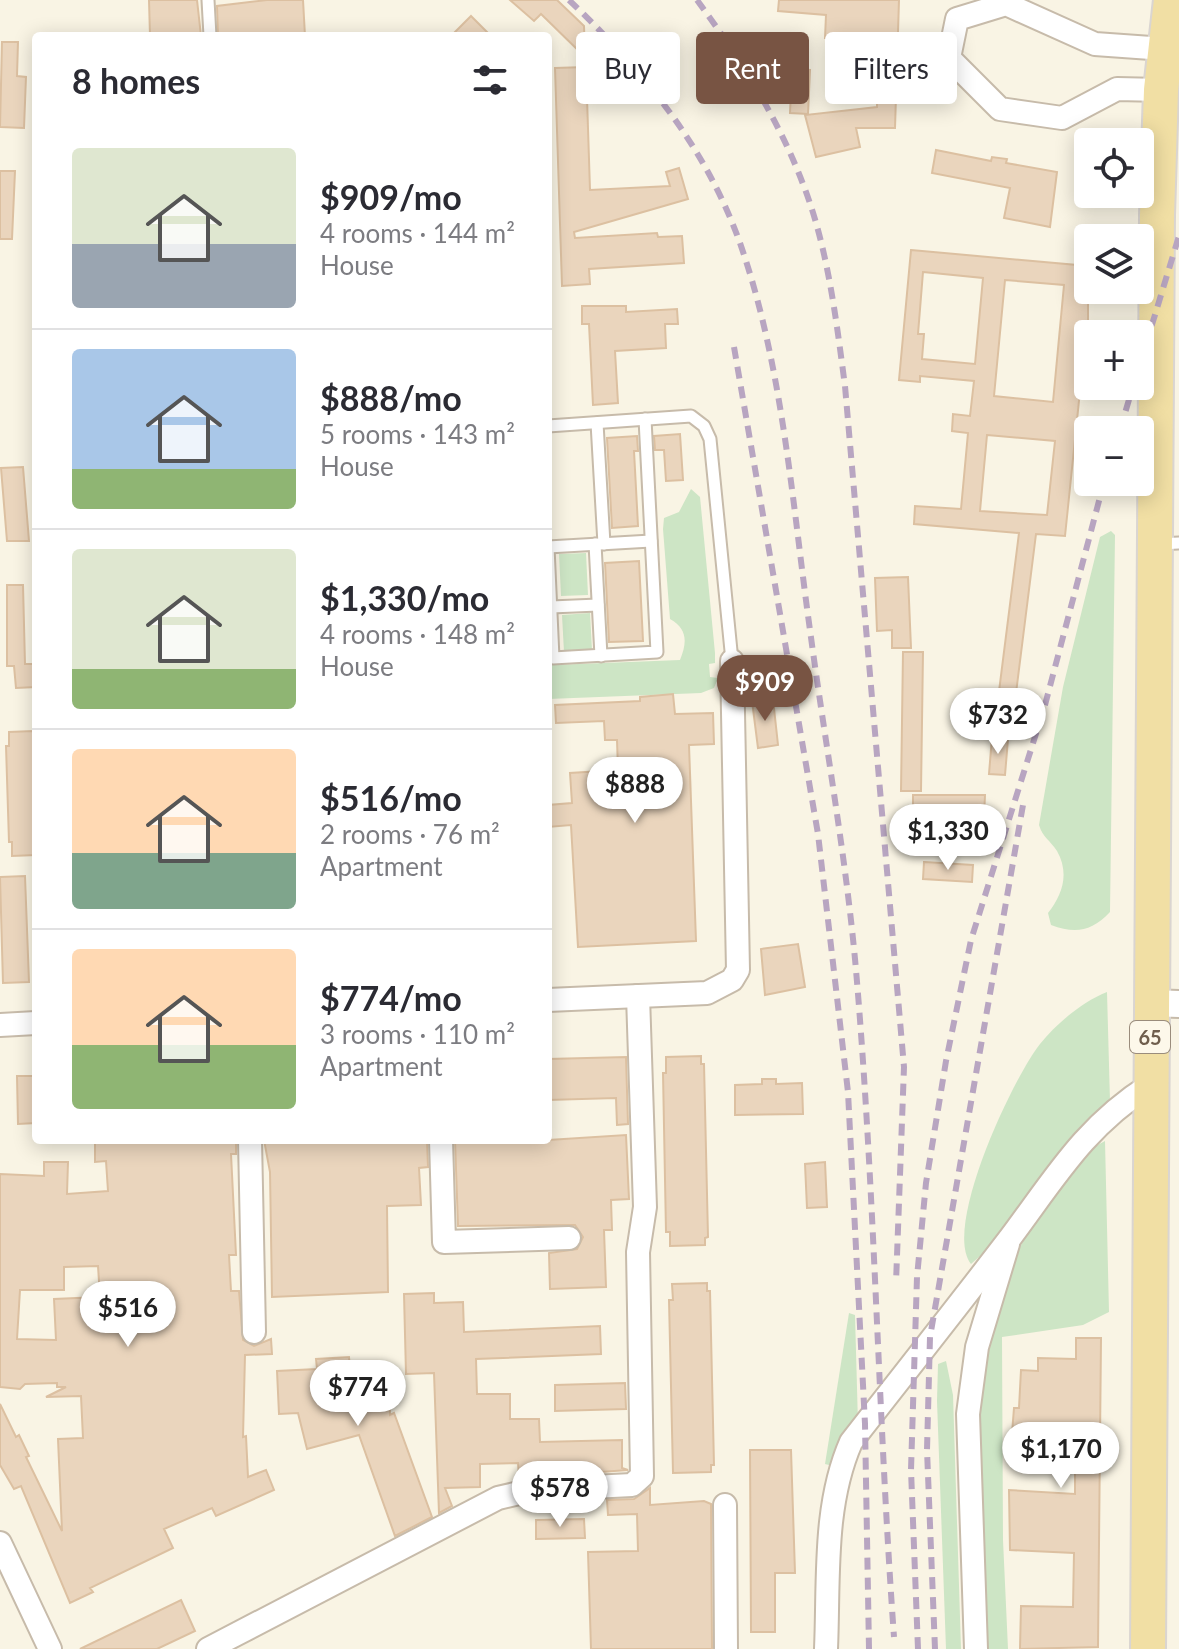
<!DOCTYPE html>
<html lang="en">
<head>
<meta charset="utf-8">
<style>
  :root { --surface:#fff; --page:#f7f7f7; --text:#2b2b33; --muted:#7c7c81; --line:#e1e1e2; --accent:#785443 }
  body { margin:0; font-family:Lato,sans-serif; background:var(--page); color:var(--text); height:100vh; display:flex; flex-direction:column; font-size:30px; white-space:nowrap }
  * { box-sizing:border-box; margin:0 }
  p { font-size:26px; color:var(--muted) }
  .icon { flex:none; width:44px; height:44px; fill:none; stroke:currentColor; stroke-width:2; stroke-linecap:round; stroke-linejoin:round }
  .map { position:relative; flex:1; overflow:hidden }
  .panel { position:absolute; left:32px; top:32px; width:520px; height:1112px; display:flex; flex-direction:column; background:var(--surface); border-radius:8px; box-shadow:0 4px 20px #0003 }
  .panel>* { flex:none }
  .top-card { position:absolute; left:576px; top:32px; width:482px; height:72px; display:flex; gap:16px }
  .buttons { position:absolute; left:1074px; top:128px; display:grid; gap:16px }
  .buttons a { display:grid; place-items:center; width:80px; height:80px; border-radius:8px; background:var(--surface); box-shadow:0 4px 20px #0003; font-size:40px }
  .price { position:absolute; translate:-50% -68px; padding:0 18px; border-radius:28px; background:#fff; color:#222; font-size:26px; line-height:52px; filter:drop-shadow(0 2px 4px #0008) }
  .price::after { content:''; position:absolute; left:50%; top:48px; width:24px; height:18px; margin-left:-12px; background:inherit; clip-path:polygon(0 0,100% 0,50% 100%) }
  .price.selected { background:var(--accent); color:#fff }
  ul { padding:0; list-style:none }
  li { display:flex; align-items:center; gap:24px; height:200px; padding:0 40px }
  li+li { border-top:2px solid var(--line) }
  li span { display:grid; place-items:center; flex:none; width:224px; height:160px; border-radius:8px; color:#555 }
  li>.icon { margin-inline-start:auto }
  span .icon { width:96px; height:96px; fill:#fffc; stroke-width:1 }
  li b { font-size:34px }
  h2 { display:flex; justify-content:space-between; align-items:center; height:96px; padding:0 40px; font-size:34px }
  .chip { padding:0 28px; border-radius:8px; background:var(--surface); box-shadow:0 4px 20px #0003; font-size:28px; line-height:72px }
  .chip.selected { background:var(--accent); color:#fff }
  .map>svg:first-child { display:block }
</style>
</head>
<body>
<div class="map">
<svg width="1179" height="1649" viewBox="0 0 1179 1649">
  <rect width="100%" height="100%" fill="#f9f4e4"/>
  <g fill="#cde5c5">
    <path d="M 691,489 L 700,497 L 715,653 L 715,663 L 709,664 L 710,677 L 718,678 L 714,688 L 701,693 L 548,699 L 548,661 L 553,665 L 680,660 C 687,643 688,629 670,619 L 663,529 L 664,518 L 679,512 Z"/>
    <path d="M 1111,531 L 1115,535 L 1110,912 C 1091,932 1075,934 1051,925 L 1048,913 C 1062,895 1070,874 1057,851 C 1050,840 1043,838 1039,825 L 1063,687 L 1100,537 Z"/>
    <polygon points="586,553 588,595 561,596 559,554"/>
    <polygon points="590,613 592,650 564,652 562,615"/>
    <path d="M 1107,992 L 1110,1101 L 994,1244 L 971,1264 C 942,1228 1013,1078 1040,1044 C 1057,1023 1082,1002 1107,992 Z"/>
    <path d="M 1105,1141 L 1109,1312 L 1083,1325 L 1002,1337 L 1003,1540 L 1008,1649 L 983,1649 C 979,1551 964,1448 982,1351 C 991,1297 1017,1245 1049,1202 C 1066,1179 1079,1154 1105,1141 Z"/>
    <polygon points="849,1313 855,1315 858,1424 833,1466 825,1464"/>
    <polygon points="946,1361 953,1395 961,1649 946,1649 937,1401 938,1364"/>
  </g>
  <g fill="#ead5bd" stroke="#dcc0a1" stroke-width="2" fill-rule="evenodd">
    <polygon points="149,0 197,0 201,36 150,36"/>
    <polygon points="267,0 303,0 305,36 218,36 217,6"/>
    <polygon points="510,0 557,0 584,26 585,57 541,14 534,21"/>
    <polygon points="779,0 899,0 895,128 856,128 860,147 816,157 805,115 877,107 877,41 825,38 826,15 778,11"/>
    <polygon points="471,16 491,36 451,36"/>
    <polygon points="2,42 18,42 17,76 26,77 24,128 0,127"/>
    <polygon points="586,67 590,190 670,186 666,172 679,168 688,199 574,232 575,238 657,233 658,237 682,236 684,263 589,269 590,284 562,286 555,68"/>
    <polygon points="792,69 810,70 808,114 790,113"/>
    <polygon points="936,150 991,161 992,157 1007,159 1006,163 1057,172 1050,227 1004,218 1010,188 932,173"/>
    <polygon points="0,171 15,171 12,239 0,239"/>
    <path d="M 911,250 L 1088,266 L 1088,363 L 1083,362 L 1065,536 L 1036,534 L 1014,709 L 997,707 L 1019,533 L 914,524 L 915,506 L 961,509 L 968,433 L 952,431 L 953,414 L 970,416 L 974,381 L 920,376 L 920,382 L 899,380 ZM 923,272 L 983,278 L 975,364 L 922,359 L 924,334 L 918,334 ZM 1005,280 L 1064,285 L 1053,402 L 994,396 ZM 987,435 L 1055,441 L 1047,515 L 980,511 Z"/>
    <polygon points="582,306 626,306 626,312 677,309 678,324 665,324 666,348 615,351 618,403 593,405 589,324 582,324"/>
    <polygon points="680,434 683,480 666,481 664,450 655,450 654,436"/>
    <polygon points="637,436 638,451 634,451 638,526 612,528 607,438"/>
    <polygon points="23,467 29,541 7,541 1,468"/>
    <polygon points="639,561 643,641 609,642 605,563"/>
    <polygon points="908,577 911,648 892,648 892,630 877,631 875,578"/>
    <polygon points="7,585 23,585 25,664 36,664 36,687 16,688 14,666 7,666"/>
    <polygon points="903,652 923,652 921,791 901,791"/>
    <polygon points="673,694 675,714 713,713 714,744 689,745 696,941 578,947 571,825 548,827 548,805 572,803 570,773 618,770 617,740 605,740 604,721 556,723 555,705 640,701 640,697"/>
    <polygon points="773,699 778,745 758,748 752,701"/>
    <polygon points="33,731 36,855 12,856 12,842 9,842 6,746 9,746 9,732"/>
    <polygon points="992,737 1008,739 1005,775 989,774"/>
    <polygon points="913,795 985,795 984,818 913,818"/>
    <polygon points="924,862 973,865 972,882 923,879"/>
    <polygon points="25,876 29,982 3,983 0,877"/>
    <polygon points="798,944 805,987 765,995 761,949"/>
    <polygon points="701,1056 701,1064 704,1064 708,1237 705,1238 705,1245 670,1246 670,1232 666,1232 663,1073 666,1073 666,1057"/>
    <polygon points="626,1057 628,1124 617,1125 616,1098 548,1100 548,1059"/>
    <polygon points="17,1076 36,1076 36,1123 18,1124"/>
    <polygon points="762,1079 776,1079 776,1084 802,1083 803,1114 735,1115 735,1085 762,1084"/>
    <polygon points="626,1135 629,1199 611,1200 612,1230 604,1230 606,1287 550,1289 549,1253 577,1249 583,1237 575,1225 458,1226 455,1140 548,1140"/>
    <path d="M 95,1140 L 236,1140 L 236,1154 L 231,1154 L 236,1255 L 229,1255 L 231,1291 L 239,1291 L 243,1340 L 254,1346 L 271,1339 L 272,1354 L 245,1355 L 243,1437 L 246,1436 L 248,1477 L 266,1470 L 274,1490 L 216,1516 L 212,1508 L 164,1529 L 173,1548 L 90,1588 L 93,1592 L 70,1603 L 21,1486 L 14,1489 L 0,1465 L 0,1404 L 16,1437 L 19,1435 L 29,1456 L 26,1457 L 62,1531 L 58,1439 L 83,1438 L 81,1396 L 46,1397 L 66,1387 L 57,1387 L 57,1383 L 25,1384 L 20,1389 L 0,1387 L 0,1174 L 44,1176 L 44,1162 L 68,1162 L 67,1194 L 108,1191 L 106,1161 L 95,1162 ZM 98,1266 L 100,1297 L 54,1299 L 56,1340 L 17,1339 L 20,1290 L 64,1290 L 64,1267 Z"/>
    <polygon points="264,1140 427,1140 428,1167 419,1168 421,1205 387,1206 388,1292 272,1297 270,1172"/>
    <polygon points="825,1162 827,1207 807,1208 805,1164"/>
    <polygon points="707,1283 707,1291 710,1291 714,1465 711,1465 711,1472 673,1473 669,1300 673,1300 672,1284"/>
    <polygon points="434,1293 434,1303 463,1302 464,1332 600,1326 601,1354 476,1359 477,1394 510,1394 510,1419 539,1419 540,1442 622,1440 622,1468 628,1470 519,1478 518,1463 480,1464 480,1487 445,1488 452,1506 439,1513 434,1373 406,1374 404,1294"/>
    <polygon points="1076,1338 1101,1338 1098,1647 1020,1649 1021,1606 1073,1607 1074,1553 1010,1550 1009,1490 1075,1494 1075,1459 1010,1459 1014,1408 1019,1408 1021,1370 1038,1371 1038,1358 1076,1359"/>
    <polygon points="349,1357 350,1368 388,1366 390,1415 394,1413 432,1517 395,1536 359,1435 307,1449 298,1413 279,1414 277,1371 317,1369 316,1359"/>
    <polygon points="625,1383 626,1409 555,1411 555,1385"/>
    <polygon points="750,1450 791,1450 795,1573 775,1573 775,1632 751,1632"/>
    <polygon points="650,1488 650,1505 704,1501 711,1504 712,1649 591,1649 588,1552 638,1551 637,1514 608,1515 607,1500 634,1499"/>
    <polygon points="584,1519 585,1538 536,1539 536,1520"/>
    <polygon points="181,1600 195,1631 157,1649 80,1649"/>
  </g>
  <g fill="none" stroke-linecap="round" stroke-linejoin="round">
    <g stroke="#c7bbaa" stroke-width="15">
      <g id="service">
        <polyline points="208,0 210,36"/>
        <polyline points="597,423 604,544"/>
        <polyline points="548,426 691,416 704,426 710,439 732,661"/>
        <polyline points="595,544 601,656"/>
        <polyline points="1158,544 1179,543"/>
        <polyline points="548,547 553,658 657,652 645,419"/>
        <polyline points="548,547 651,541"/>
        <polyline points="551,607 598,605"/>
      </g>
    </g>
    <g stroke="#c7bbaa" stroke-width="26">
      <g id="minor">
        <polyline points="1161,90 1117,89 1062,118 1000,109 949,58 957,19 1006,4 1095,44 1165,49"/>
        <polyline points="548,1000 707,993 732,980 738,970 732,661"/>
        <polyline points="0,1025 36,1023"/>
        <polyline points="250,1140 254,1332"/>
        <polyline points="441,1140 444,1242 569,1238"/>
        <polyline points="725,1505 726,1649"/>
        <polyline points="0,1543 50,1649"/>
        <polyline points="208,1649 498,1498 532,1490 632,1485 642,1476 638,1252 645,1207 638,996"/>
        <path d="M 826,1649 C 829,1580 823,1506 851,1442 C 904,1374 958,1306 1010,1238 C 1055,1178 1084,1127 1150,1085"/>
        <polyline points="976,1649 968,1414 977,1347 1008,1244"/>
      </g>
    </g>
    <g stroke="#c7bbaa" stroke-width="30">
      <polyline id="tertiary" points="1150,1003 1179,1004"/>
    </g>
    <g stroke="#dad5d1" stroke-width="38">
      <polyline id="primary" points="1148,1649 1157,215 1161,90 1171,0"/>
    </g>
    <use href="#service" stroke="#fff" stroke-width="11"/>
    <use href="#minor" stroke="#fff" stroke-width="22"/>
    <use href="#tertiary" stroke="#fff" stroke-width="26"/>
    <use href="#primary" stroke="#f1dfa4" stroke-width="34"/>
    <g stroke="#b8a5c1" stroke-width="6" stroke-dasharray="12 8" stroke-linecap="butt">
      <path d="M 569,0 C 642,70 705,145 740,243 C 783,366 792,502 810,630 C 825,743 846,856 856,970 C 875,1192 878,1415 894,1637"/>
      <path d="M 697,0 C 739,57 778,118 803,184 C 828,248 836,319 845,386 L 904,1067 L 896,1283"/>
      <polyline points="734,347 818,834 848,1092 865,1424 869,1649"/>
      <polyline points="1140,364 1179,236"/>
      <polyline points="1120,430 1133,386"/>
      <polyline points="918,1649 911,1470 917,1277 926,1183 946,1061 971,940 1045,705 1104,482"/>
      <polyline points="935,1649 927,1450 930,1337 1023,805"/>
    </g>
  </g>
  <g text-anchor="middle" dominant-baseline="central" stroke-width="8" stroke-linejoin="round" paint-order="stroke">
    <rect fill="#fdf8ea" stroke="#9a8c7c" stroke-width="2" x="1130" y="1021" width="40" height="32" rx="6"/>
    <g font-size="20" font-weight="bold" fill="#6f5e4d">
      <text x="1150" y="1037">65</text>
    </g>
  </g>
</svg>
<div class="buttons">
<a><svg class="icon" aria-label="locate" viewBox="0 0 24 24"><circle cx="12" cy="12" r="6"/><path d="M12 2v4M12 18v4M2 12h4M18 12h4"/></svg></a>
<a><svg class="icon" aria-label="layers" viewBox="0 0 24 24"><path d="M12 4l9 5-9 5-9-5zM3 14l9 5 9-5"/></svg></a>
<a>+</a>
<a>−</a>
</div>
<b class="price selected" style="left:765px;top:723px">$909</b>
<b class="price" style="left:998px;top:756px">$732</b>
<b class="price" style="left:635px;top:825px">$888</b>
<b class="price" style="left:948px;top:872px">$1,330</b>
<b class="price" style="left:128px;top:1349px">$516</b>
<b class="price" style="left:358px;top:1428px">$774</b>
<b class="price" style="left:1061px;top:1490px">$1,170</b>
<b class="price" style="left:560px;top:1529px">$578</b>
<div class="top-card">
<a class="chip">Buy</a>
<a class="chip selected">Rent</a>
<a class="chip">Filters</a>
</div>
<section class="panel">
<h2>8 homes<svg class="icon" aria-label="filters" viewBox="0 0 24 24"><path d="M4 7h16M4 17h16"/><circle cx="9" cy="7" r="2"/><circle cx="15" cy="17" r="2"/></svg></h2>
<ul>
<li><span style="background:linear-gradient(#dfe7d0 60%,#9aa5b1 0)"><svg class="icon" aria-label="home" viewBox="0 0 24 24"><path d="M3 11l9-7 9 7M6 9v11h12V9"/></svg></span><div><b>$909/mo</b><p>4 rooms · 144 m²</p><p>House</p></div></li>
<li><span style="background:linear-gradient(#a9c7e8 75%,#8fb573 0)"><svg class="icon" aria-label="home" viewBox="0 0 24 24"><path d="M3 11l9-7 9 7M6 9v11h12V9"/></svg></span><div><b>$888/mo</b><p>5 rooms · 143 m²</p><p>House</p></div></li>
<li><span style="background:linear-gradient(#dfe7d0 75%,#8fb573 0)"><svg class="icon" aria-label="home" viewBox="0 0 24 24"><path d="M3 11l9-7 9 7M6 9v11h12V9"/></svg></span><div><b>$1,330/mo</b><p>4 rooms · 148 m²</p><p>House</p></div></li>
<li><span style="background:linear-gradient(#ffd9b3 65%,#7fa58c 0)"><svg class="icon" aria-label="home" viewBox="0 0 24 24"><path d="M3 11l9-7 9 7M6 9v11h12V9"/></svg></span><div><b>$516/mo</b><p>2 rooms · 76 m²</p><p>Apartment</p></div></li>
<li><span style="background:linear-gradient(#ffd9b3 60%,#8fb573 0)"><svg class="icon" aria-label="home" viewBox="0 0 24 24"><path d="M3 11l9-7 9 7M6 9v11h12V9"/></svg></span><div><b>$774/mo</b><p>3 rooms · 110 m²</p><p>Apartment</p></div></li>
</ul>
</section>
</div>
</body>
</html>
